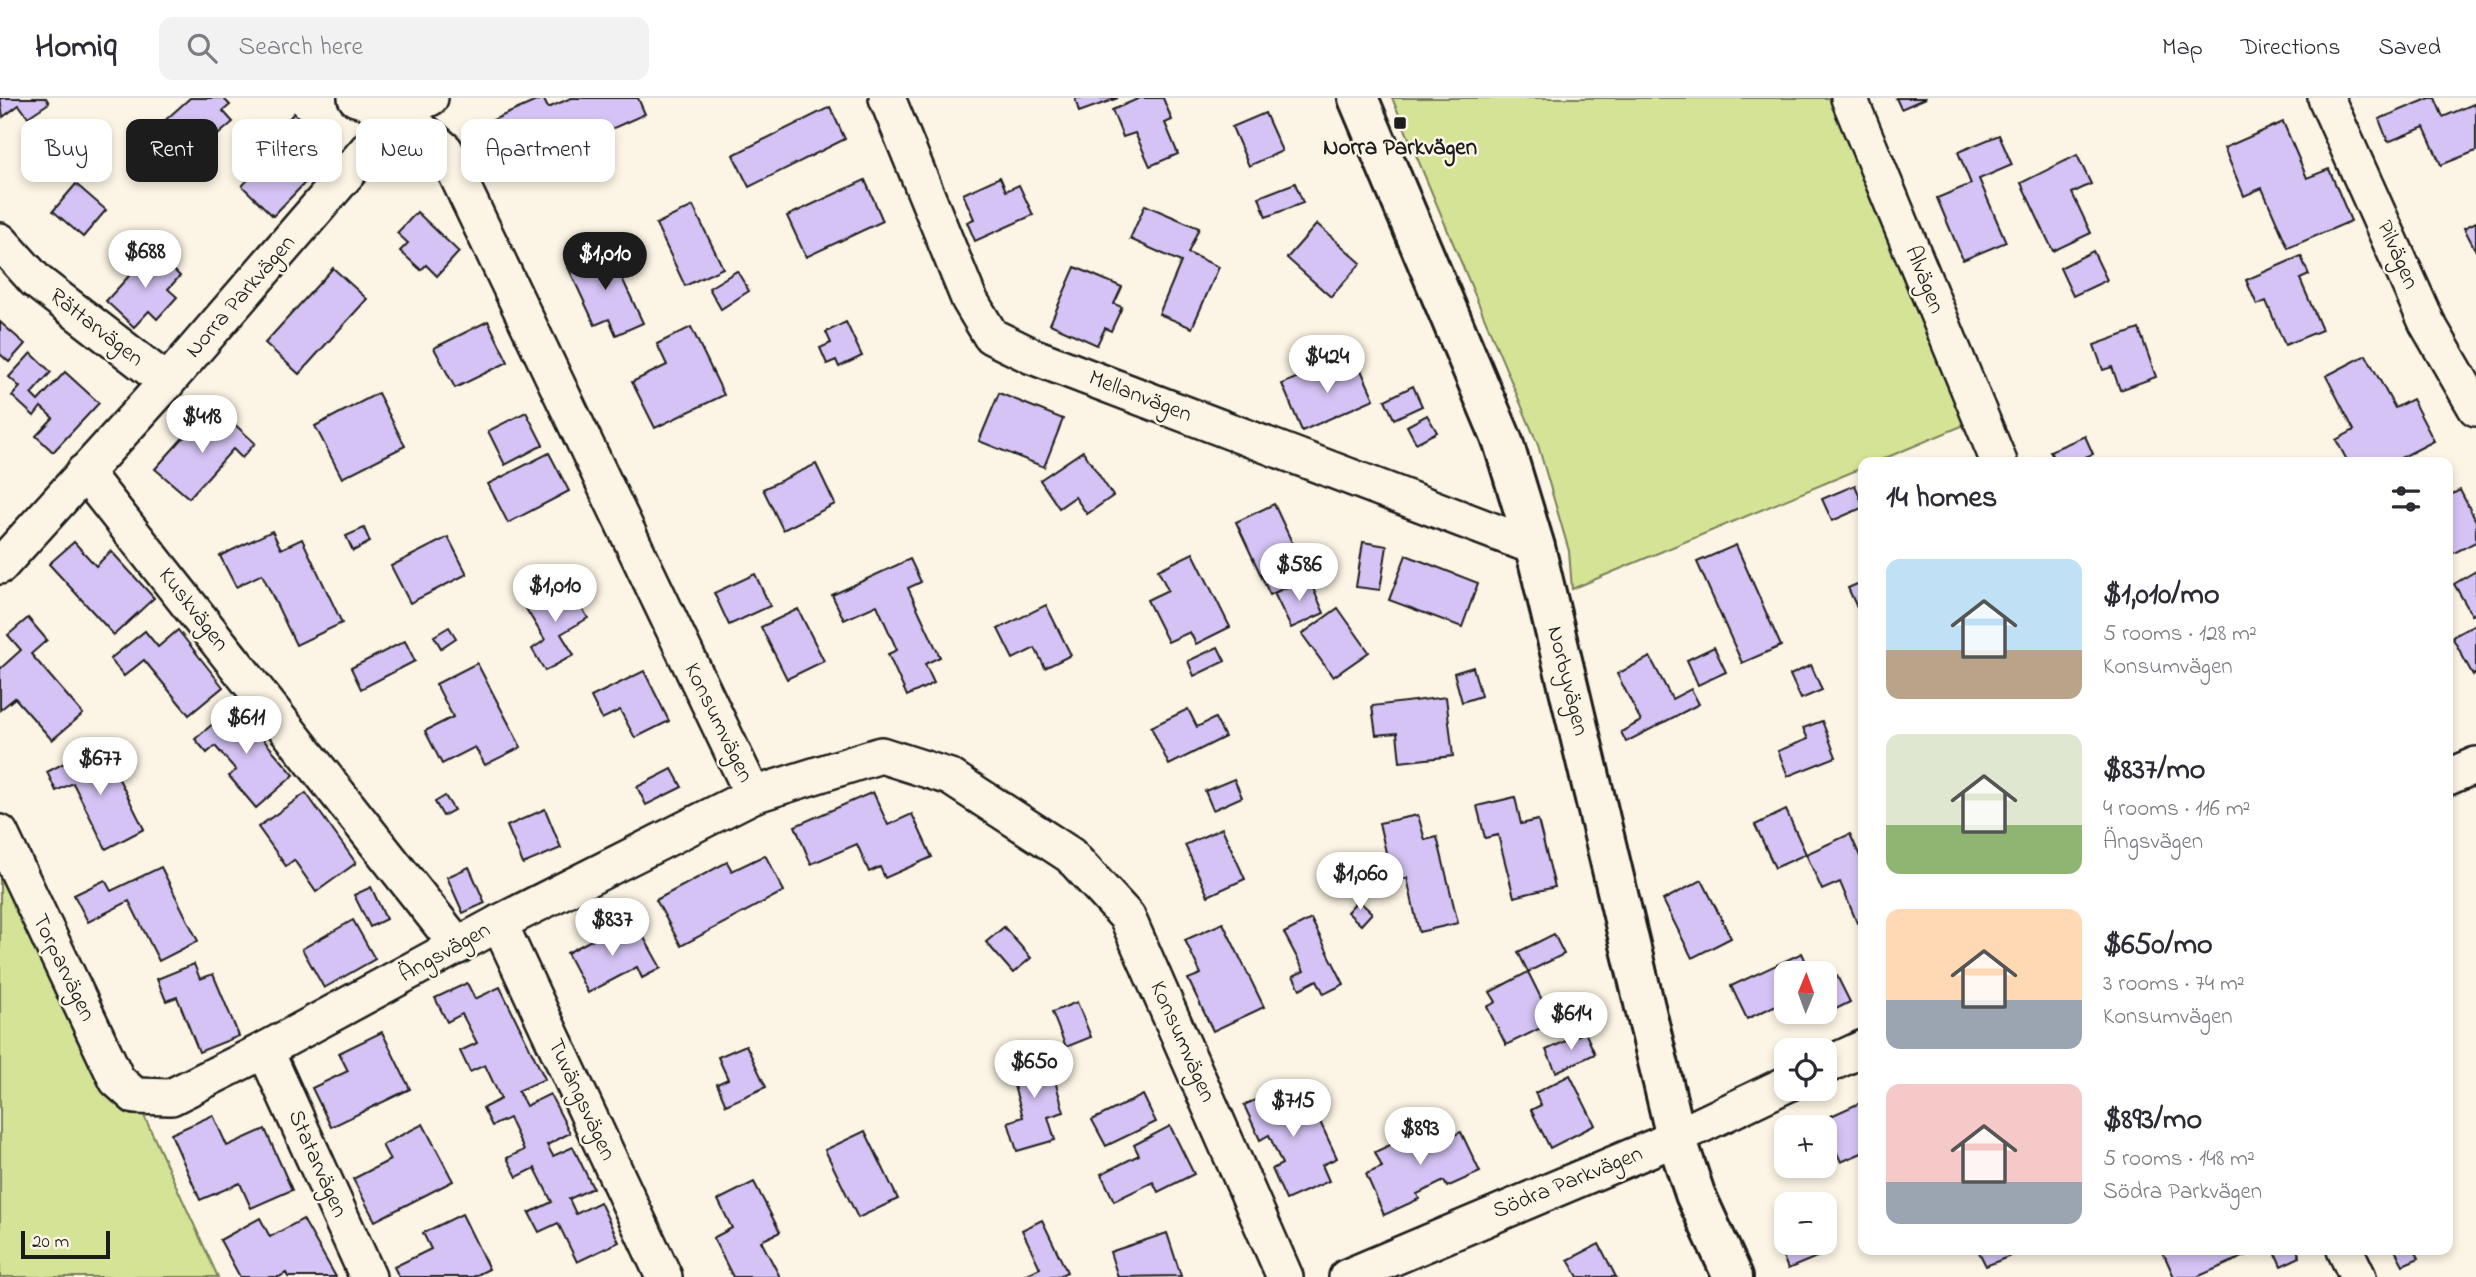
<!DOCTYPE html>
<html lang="en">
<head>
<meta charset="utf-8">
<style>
  :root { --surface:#fff; --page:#f2f2f3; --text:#2b2b33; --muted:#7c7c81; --line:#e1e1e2; --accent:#1c1c1c }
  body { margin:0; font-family:"Indie Flower",sans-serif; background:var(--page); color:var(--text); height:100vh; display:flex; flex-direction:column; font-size:26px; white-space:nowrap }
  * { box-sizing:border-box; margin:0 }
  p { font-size:23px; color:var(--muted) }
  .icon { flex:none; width:38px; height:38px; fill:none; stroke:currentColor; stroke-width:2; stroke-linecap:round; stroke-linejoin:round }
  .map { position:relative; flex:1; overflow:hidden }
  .details { position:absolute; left:1858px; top:359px; width:595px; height:798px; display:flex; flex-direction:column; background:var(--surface); border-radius:14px; box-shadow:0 4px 10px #0003 }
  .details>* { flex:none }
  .top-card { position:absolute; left:21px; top:21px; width:665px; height:63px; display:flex; gap:14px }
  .needle { width:46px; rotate:1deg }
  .tools { position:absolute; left:1774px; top:863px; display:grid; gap:14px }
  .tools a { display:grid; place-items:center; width:63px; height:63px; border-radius:14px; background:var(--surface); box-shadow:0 4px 10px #0003; font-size:35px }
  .scale { position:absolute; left:21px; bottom:18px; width:89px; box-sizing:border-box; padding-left:7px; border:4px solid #1c1c1c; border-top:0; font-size:19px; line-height:24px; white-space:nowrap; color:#1c1c1c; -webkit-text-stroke:5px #fcf5e5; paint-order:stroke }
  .price { position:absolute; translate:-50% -60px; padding:0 16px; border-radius:24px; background:#fff; color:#222; font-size:23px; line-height:46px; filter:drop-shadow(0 2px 4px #0008) }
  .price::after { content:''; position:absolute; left:50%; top:42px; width:21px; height:16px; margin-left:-10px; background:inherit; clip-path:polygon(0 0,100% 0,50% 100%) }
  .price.selected { background:var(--accent); color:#fff }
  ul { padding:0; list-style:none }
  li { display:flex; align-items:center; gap:21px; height:175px; padding:0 28px }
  li span { display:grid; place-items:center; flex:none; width:196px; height:140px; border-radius:14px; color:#555 }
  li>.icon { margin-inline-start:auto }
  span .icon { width:84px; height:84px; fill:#fffc; stroke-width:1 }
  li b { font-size:30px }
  h2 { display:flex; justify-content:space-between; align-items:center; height:84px; padding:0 28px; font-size:30px }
  .tag { padding:0 24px; border-radius:14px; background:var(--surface); box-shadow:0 4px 10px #0003; font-size:24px; line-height:63px }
  .tag.selected { background:var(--accent); color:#fff }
  header { display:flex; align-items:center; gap:42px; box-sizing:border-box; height:98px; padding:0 35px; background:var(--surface); border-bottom:2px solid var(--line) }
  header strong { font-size:33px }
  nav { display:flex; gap:38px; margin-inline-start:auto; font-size:24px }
  .search { width:490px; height:63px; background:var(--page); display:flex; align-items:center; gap:18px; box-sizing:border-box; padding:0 24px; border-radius:14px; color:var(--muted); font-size:26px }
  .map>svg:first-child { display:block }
</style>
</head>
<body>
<header>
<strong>Homiq</strong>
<div class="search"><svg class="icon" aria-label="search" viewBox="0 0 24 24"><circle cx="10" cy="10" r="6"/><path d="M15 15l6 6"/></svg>Search here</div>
<nav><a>Map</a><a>Directions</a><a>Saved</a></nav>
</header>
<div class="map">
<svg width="2476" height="1179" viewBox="0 0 2476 1179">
  <rect width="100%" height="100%" fill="#fcf5e5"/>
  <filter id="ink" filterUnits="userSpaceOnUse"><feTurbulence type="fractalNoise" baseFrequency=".0143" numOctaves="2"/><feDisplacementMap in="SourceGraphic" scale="14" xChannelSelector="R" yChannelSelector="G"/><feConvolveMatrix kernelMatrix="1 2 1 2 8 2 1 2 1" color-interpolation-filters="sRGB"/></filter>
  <g filter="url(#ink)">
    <g fill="#d4e396" stroke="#788059" stroke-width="2">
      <polygon points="1392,0 1849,0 1981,320 1876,364 1864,364 1864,369 1572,491 1569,453 1538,347"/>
      <polygon points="0,735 135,998 218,1179 0,1179"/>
    </g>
    <g fill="#d4c3f4" stroke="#1c1c1c" stroke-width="2">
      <polygon points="0,0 46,0 49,5 28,19 19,7 3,19"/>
      <polygon points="190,0 223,0 230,7 223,13 233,24 192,59 162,25"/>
      <polygon points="543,0 548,10 571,0 638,0 645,16 589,41 587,36 564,46 567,53 509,78 486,25"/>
      <polygon points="1075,0 1118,0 1079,14"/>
      <polygon points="1140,0 1163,0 1172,22 1165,25 1178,56 1150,68 1135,35 1123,39 1112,12"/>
      <polygon points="1896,0 1926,0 1901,11"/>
      <polygon points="2430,0 2435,0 2443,19 2476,5 2476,53 2441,67 2424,29 2388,44 2379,21"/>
      <polygon points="830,9 845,41 749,89 733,57"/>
      <polygon points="294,15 330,49 319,61 324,65 273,118 242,88 290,38 281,29"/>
      <polygon points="1265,15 1282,53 1249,68 1232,29"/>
      <polygon points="2283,24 2307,80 2329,71 2351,123 2288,150 2262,90 2244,98 2224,50"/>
      <polygon points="1999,37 2012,67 1979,81 2006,144 1963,162 1937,100 1971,86 1958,54"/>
      <polygon points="2077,57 2091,86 2072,95 2091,135 2053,153 2021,85"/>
      <polygon points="1000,79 1006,93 1019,87 1033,117 975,143 967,124 974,121 963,96"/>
      <polygon points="865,82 883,123 806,159 787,118"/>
      <polygon points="1295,85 1303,105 1266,119 1259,99"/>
      <polygon points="76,86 106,112 83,139 53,113"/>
      <polygon points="1145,107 1199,130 1188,155 1219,169 1192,230 1159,216 1181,164 1130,141"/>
      <polygon points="693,108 723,170 685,188 656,126"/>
      <polygon points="417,114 459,154 437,178 426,167 421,172 400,153 408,145 397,135"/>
      <polygon points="2476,124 2476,153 2464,130"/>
      <polygon points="1317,126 1361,165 1331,199 1287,160"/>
      <polygon points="608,150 643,225 616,237 609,221 595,227 568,169"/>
      <polygon points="153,152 180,178 168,191 177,199 157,221 149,213 134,229 106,203"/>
      <polygon points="2093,153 2107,182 2073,198 2060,170"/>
      <polygon points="2301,158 2309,177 2300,181 2322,232 2285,247 2266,203 2257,207 2246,182"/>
      <polygon points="1075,169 1122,189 1114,206 1122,209 1111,233 1105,230 1097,247 1050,226"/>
      <polygon points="333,170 367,201 299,276 265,245"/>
      <polygon points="737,173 749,193 721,211 709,190"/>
      <polygon points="488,223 508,264 455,290 434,250"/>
      <polygon points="0,224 25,246 9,264 0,256"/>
      <polygon points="846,224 862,258 839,269 836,262 827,266 820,250 831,245 826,234"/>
      <polygon points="691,229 724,297 655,330 632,284 667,267 657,246"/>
      <polygon points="2139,231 2156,279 2120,292 2112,269 2103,272 2094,247"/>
      <polygon points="31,255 51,274 31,296 38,303 65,274 99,305 53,354 36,338 53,320 41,309 34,318 12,298 20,289 9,279"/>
      <polygon points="2366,257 2395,310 2412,301 2434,343 2393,364 2348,364 2336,342 2354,332 2326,278"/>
      <polygon points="1357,263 1374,301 1302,333 1282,286 1305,276 1309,284"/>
      <polygon points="1413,288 1422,308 1394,321 1385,302"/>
      <polygon points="378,295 405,348 342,380 315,328"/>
      <polygon points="999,295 1063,321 1044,369 979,343"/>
      <polygon points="526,314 543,347 505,367 488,333"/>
      <polygon points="1427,317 1437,334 1416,345 1407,328"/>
      <polygon points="200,321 219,337 231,323 255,345 242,360 233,351 189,400 155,371"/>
      <polygon points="2085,338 2093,356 2085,359 2087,364 2055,364 2050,353"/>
      <polygon points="1083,353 1113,398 1087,416 1075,399 1059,410 1040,382"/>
      <polygon points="549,355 569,393 508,425 488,386"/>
      <polygon points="816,366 835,406 783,432 763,391"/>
      <polygon points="1855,387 1864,409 1832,423 1822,401"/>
      <polygon points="2460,392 2476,423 2476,444 2448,458 2448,398"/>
      <polygon points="1274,406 1295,451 1303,447 1316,475 1270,497 1236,424"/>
      <polygon points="364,430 370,444 353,453 346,438"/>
      <polygon points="272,433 281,451 302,441 342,525 296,547 262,476 236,489 220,458"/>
      <polygon points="448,439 467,476 410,505 391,468"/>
      <polygon points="74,444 96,468 111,453 154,500 114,537 49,466"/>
      <polygon points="1363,444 1387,448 1380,492 1356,489"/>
      <polygon points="1736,447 1781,548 1742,565 1697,464"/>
      <polygon points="1193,455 1230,529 1196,546 1190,534 1168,544 1147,502 1168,492 1158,472"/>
      <polygon points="1406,457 1478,485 1462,529 1389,502"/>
      <polygon points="910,461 921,484 908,490 940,559 925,566 934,585 907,598 888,556 897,552 877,507 844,522 832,497"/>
      <polygon points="2476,473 2476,514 2472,517 2454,486"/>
      <polygon points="755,476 770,508 729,527 714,495"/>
      <polygon points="1308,479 1324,515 1291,530 1274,495"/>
      <polygon points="1864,483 1864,517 1861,518 1848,490"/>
      <polygon points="566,484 588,520 561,536 574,557 545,573 532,551 545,542 525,509"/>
      <polygon points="1046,507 1071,557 1045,570 1035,550 1013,561 998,531"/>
      <polygon points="1338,510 1369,554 1333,579 1302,536"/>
      <polygon points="798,511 824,563 787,581 761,529"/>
      <polygon points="28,520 47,542 31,556 83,616 52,642 15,600 0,612 0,571 21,552 8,537"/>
      <polygon points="2476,526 2476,575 2473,577 2452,539"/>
      <polygon points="449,529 456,540 441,550 434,538"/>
      <polygon points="178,532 223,589 189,617 144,562 124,578 110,561 145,533 158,549"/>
      <polygon points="405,543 415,563 361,591 351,570"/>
      <polygon points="1218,549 1225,563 1194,578 1188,563"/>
      <polygon points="1714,549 1726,574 1698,587 1687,562"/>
      <polygon points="1650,559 1672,601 1691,591 1699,606 1626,644 1621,634 1641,623 1617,576"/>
      <polygon points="477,565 521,649 485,667 475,649 442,666 425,633 453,619 436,586"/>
      <polygon points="1811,567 1822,592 1801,601 1790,577"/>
      <polygon points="1473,569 1481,598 1462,604 1454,575"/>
      <polygon points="644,573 669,623 635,640 620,612 602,621 591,599"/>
      <polygon points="1446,599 1453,658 1400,664 1397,635 1376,637 1372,608"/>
      <polygon points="234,608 294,677 256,710 229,678 236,672 215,648 207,655 195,641"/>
      <polygon points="1188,611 1197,629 1215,620 1225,639 1169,667 1151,629"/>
      <polygon points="1822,623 1836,659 1788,678 1778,653 1808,641 1803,630"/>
      <polygon points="89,652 97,669 110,663 144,731 106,751 73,685 56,693 47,674"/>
      <polygon points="672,671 682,689 646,707 637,689"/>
      <polygon points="1234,681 1242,699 1213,712 1205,693"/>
      <polygon points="873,694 888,727 912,716 932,759 885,780 880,769 869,774 857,746 811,766 795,728"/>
      <polygon points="306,695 356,765 316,794 294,762 286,768 258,729"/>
      <polygon points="445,698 454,712 443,718 435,704"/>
      <polygon points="1515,699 1521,726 1538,722 1555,789 1514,799 1498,737 1485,740 1477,708"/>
      <polygon points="545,711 561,750 523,766 507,728"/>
      <polygon points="1786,712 1806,756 1775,770 1755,727"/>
      <polygon points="1418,717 1425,742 1437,739 1458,825 1419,834 1407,780 1393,784 1379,725"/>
      <polygon points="1222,730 1245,781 1208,798 1185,747"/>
      <polygon points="1850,736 1864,767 1864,822 1857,825 1840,784 1822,792 1806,756"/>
      <polygon points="765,757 784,793 681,848 656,802 727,764 732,773"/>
      <polygon points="161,769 198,843 159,863 129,803 88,824 74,797 105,782 111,793"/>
      <polygon points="469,769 485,805 463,815 447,779"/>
      <polygon points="1702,782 1731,840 1692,860 1663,802"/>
      <polygon points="371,789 386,821 370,829 354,797"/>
      <polygon points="1358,802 1372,815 1361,827 1347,814"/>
      <polygon points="1311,821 1344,886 1324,896 1317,882 1300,891 1293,878 1304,873 1284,835"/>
      <polygon points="353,822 375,861 324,890 302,851"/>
      <polygon points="1223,825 1264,909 1213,933 1188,881 1201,876 1185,842"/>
      <polygon points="619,827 628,844 642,836 661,870 642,880 637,869 588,895 567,855"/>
      <polygon points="1004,829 1031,860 1013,875 986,844"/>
      <polygon points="1554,836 1564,856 1528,874 1518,854"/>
      <polygon points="1802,855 1811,875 1787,875 1787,902 1747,921 1731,888"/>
      <polygon points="194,866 200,881 213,876 239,938 199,954 177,899 166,903 157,881"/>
      <polygon points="1528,874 1553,924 1506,947 1487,909 1496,904 1490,894"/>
      <polygon points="1837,878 1850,904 1830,914 1825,904 1825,884"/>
      <polygon points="467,885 475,901 500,889 545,981 518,993 526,1008 550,996 570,1035 547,1047 553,1058 573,1049 593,1090 569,1101 576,1116 600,1104 619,1144 577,1164 558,1125 539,1134 529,1115 552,1104 535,1070 517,1079 507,1060 524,1052 509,1020 492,1028 483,1010 501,1001 485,967 470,974 460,953 477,945 462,916 447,924 435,900"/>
      <polygon points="1077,904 1091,939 1066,949 1052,914"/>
      <polygon points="382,934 410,991 331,1029 312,990 348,973 339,955"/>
      <polygon points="1585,934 1595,956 1556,974 1546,952"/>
      <polygon points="746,947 766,989 726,1007 717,986 728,981 718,959"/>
      <polygon points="1046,952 1064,1014 1048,1019 1055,1042 1017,1053 1008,1024 1023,1019 1007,964"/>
      <polygon points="1570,977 1595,1027 1550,1050 1531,1012 1541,1007 1535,995"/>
      <polygon points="1293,985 1300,999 1307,996 1337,1060 1322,1067 1329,1083 1286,1102 1272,1071 1282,1066 1269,1037 1260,1042 1244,1007"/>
      <polygon points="1143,997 1156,1024 1106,1048 1092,1022"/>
      <polygon points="1864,1003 1864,1054 1841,1064 1822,1022"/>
      <polygon points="213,1017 227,1048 265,1031 292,1092 251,1110 240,1085 200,1102 171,1036"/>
      <polygon points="1439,1024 1447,1040 1461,1034 1480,1074 1447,1089 1444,1083 1417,1096 1419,1101 1384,1117 1366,1076 1382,1069 1375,1054"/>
      <polygon points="423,1026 453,1083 375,1123 353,1081 390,1062 382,1047"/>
      <polygon points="1170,1028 1194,1076 1158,1094 1153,1084 1114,1103 1101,1076 1139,1057 1134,1047"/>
      <polygon points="865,1033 898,1101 858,1120 825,1052"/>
      <polygon points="754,1084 780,1134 761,1143 780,1179 733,1179 713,1140 732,1130 718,1102"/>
      <polygon points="462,1116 489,1171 473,1179 399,1179 394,1169 431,1151 423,1135"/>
      <polygon points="260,1120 270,1139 303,1121 336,1179 288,1179 286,1175 279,1179 240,1179 220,1142"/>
      <polygon points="1042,1122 1067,1174 1057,1179 1021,1179 1040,1170 1022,1132"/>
      <polygon points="1787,1134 1787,1144 1819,1144 1824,1156 1788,1171 1775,1139"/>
      <polygon points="1167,1135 1181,1178 1118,1179 1110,1154"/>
      <polygon points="1599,1146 1616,1179 1578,1179 1568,1162"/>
      <polygon points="1978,1152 2025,1152 1986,1168"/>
      <polygon points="2162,1152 2259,1152 2197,1179 2174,1179"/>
      <polygon points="2274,1152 2297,1152 2300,1159 2281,1168"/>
      <polygon points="2395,1152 2415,1152 2419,1160 2403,1167"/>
    </g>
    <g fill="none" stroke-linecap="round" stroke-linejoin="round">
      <g stroke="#1c1c1c" stroke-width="40">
        <g id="street">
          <polyline points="356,0 400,14 445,52 753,697 881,657 950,679 1070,757 1127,819 1285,1179"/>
          <polyline points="887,0 969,201 991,238 1032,258 1535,449"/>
          <polyline points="1849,0 1999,364"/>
          <polyline points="2326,0 2427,225 2476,310"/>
          <polyline points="0,143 36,183 167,284"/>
          <polyline points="84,374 458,848"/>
          <polyline points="0,468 167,284 400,14 430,0"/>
          <polyline points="2448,679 2476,667"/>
          <polyline points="0,735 117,982 135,998 171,999 265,952 499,825 753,697"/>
          <polyline points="499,825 664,1179"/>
          <polyline points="265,952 368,1179"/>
          <polyline points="1825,968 1864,950"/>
          <polyline points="2345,1152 2358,1179"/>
          <polyline points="1347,1179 1657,1048 1787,986"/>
        </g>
      </g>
      <g stroke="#1c1c1c" stroke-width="44">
        <polyline id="secondary" points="1358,0 1503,344 1535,449 1676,1039 1695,1096 1733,1179"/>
      </g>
      <use href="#street" stroke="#fcf5e5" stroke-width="35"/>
      <use href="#secondary" stroke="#fcf5e5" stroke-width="38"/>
    </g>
  </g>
  <rect fill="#1c1c1c" stroke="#fcf5e5" stroke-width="2.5" x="1393" y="18" width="14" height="14" rx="3.5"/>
  <g text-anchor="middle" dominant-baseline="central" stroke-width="5" stroke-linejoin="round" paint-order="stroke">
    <g font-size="23" font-weight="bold" fill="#1c1c1c" stroke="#fcf5e5">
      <text x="1400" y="50">Norra Parkvägen</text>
    </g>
    <g font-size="23" fill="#1c1c1c" stroke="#fcf5e5">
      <text transform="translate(2397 157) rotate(66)">Pilvägen</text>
      <text transform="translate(1924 182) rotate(68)">Alvägen</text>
      <text transform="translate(241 199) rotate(-49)">Norra Parkvägen</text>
      <text transform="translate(96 230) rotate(38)">Rättarvägen</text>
      <text transform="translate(1140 299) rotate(21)">Mellanvägen</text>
      <text transform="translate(193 512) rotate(52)">Kuskvägen</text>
      <text transform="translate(1567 583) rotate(76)">Norbyvägen</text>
      <text transform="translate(718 625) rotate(64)">Konsumvägen</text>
      <text transform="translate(445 855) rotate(-29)">Ängsvägen</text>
      <text transform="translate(63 870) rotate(64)">Torparvägen</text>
      <text transform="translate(1182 944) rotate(66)">Konsumvägen</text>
      <text transform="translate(581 1002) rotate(65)">Tuvängsvägen</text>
      <text transform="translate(317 1066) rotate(66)">Statarvägen</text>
      <text transform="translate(1568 1085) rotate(-22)">Södra Parkvägen</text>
    </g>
  </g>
</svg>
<div class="tools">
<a><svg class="needle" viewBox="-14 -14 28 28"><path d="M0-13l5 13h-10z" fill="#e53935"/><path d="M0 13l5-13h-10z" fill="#7c7c81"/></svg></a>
<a><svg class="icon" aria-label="locate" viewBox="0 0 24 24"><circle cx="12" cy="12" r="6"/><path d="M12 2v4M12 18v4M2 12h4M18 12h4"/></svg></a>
<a>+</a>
<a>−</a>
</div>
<div class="scale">20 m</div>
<b class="price" style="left:145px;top:192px">$688</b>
<b class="price selected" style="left:605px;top:194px">$1,010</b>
<b class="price" style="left:1327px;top:297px">$424</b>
<b class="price" style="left:202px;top:357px">$418</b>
<b class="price" style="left:1299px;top:505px">$586</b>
<b class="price" style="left:555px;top:526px">$1,010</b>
<b class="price" style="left:246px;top:658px">$611</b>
<b class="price" style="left:100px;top:699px">$677</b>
<b class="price" style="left:1360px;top:814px">$1,060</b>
<b class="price" style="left:612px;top:860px">$837</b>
<b class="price" style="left:1571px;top:954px">$614</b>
<b class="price" style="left:1034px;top:1002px">$650</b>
<b class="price" style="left:1293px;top:1041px">$715</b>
<b class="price" style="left:1420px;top:1069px">$893</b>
<div class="top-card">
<a class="tag">Buy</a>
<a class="tag selected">Rent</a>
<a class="tag">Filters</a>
<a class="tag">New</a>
<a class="tag">Apartment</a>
</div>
<section class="details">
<h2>14 homes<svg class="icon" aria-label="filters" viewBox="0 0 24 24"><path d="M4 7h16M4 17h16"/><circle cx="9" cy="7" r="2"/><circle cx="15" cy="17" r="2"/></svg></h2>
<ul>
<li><span style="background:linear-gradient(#bfe0f5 65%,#b9a48a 0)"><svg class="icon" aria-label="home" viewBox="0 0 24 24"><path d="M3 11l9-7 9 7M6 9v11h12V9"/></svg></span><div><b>$1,010/mo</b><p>5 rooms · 128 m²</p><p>Konsumvägen</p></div></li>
<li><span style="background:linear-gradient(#dfe7d0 65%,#8fb573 0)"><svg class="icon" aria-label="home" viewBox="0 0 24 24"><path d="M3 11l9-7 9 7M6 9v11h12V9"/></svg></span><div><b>$837/mo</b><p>4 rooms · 116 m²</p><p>Ängsvägen</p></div></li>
<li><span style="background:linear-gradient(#ffd9b3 65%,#9aa5b1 0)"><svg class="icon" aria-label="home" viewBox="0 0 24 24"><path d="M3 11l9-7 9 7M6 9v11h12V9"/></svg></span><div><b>$650/mo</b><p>3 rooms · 74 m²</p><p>Konsumvägen</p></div></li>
<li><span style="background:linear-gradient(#f6c9c9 70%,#9aa5b1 0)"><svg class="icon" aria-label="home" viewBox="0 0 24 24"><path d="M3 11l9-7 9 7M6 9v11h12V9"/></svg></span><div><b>$893/mo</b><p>5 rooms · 148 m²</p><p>Södra Parkvägen</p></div></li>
</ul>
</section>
</div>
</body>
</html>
